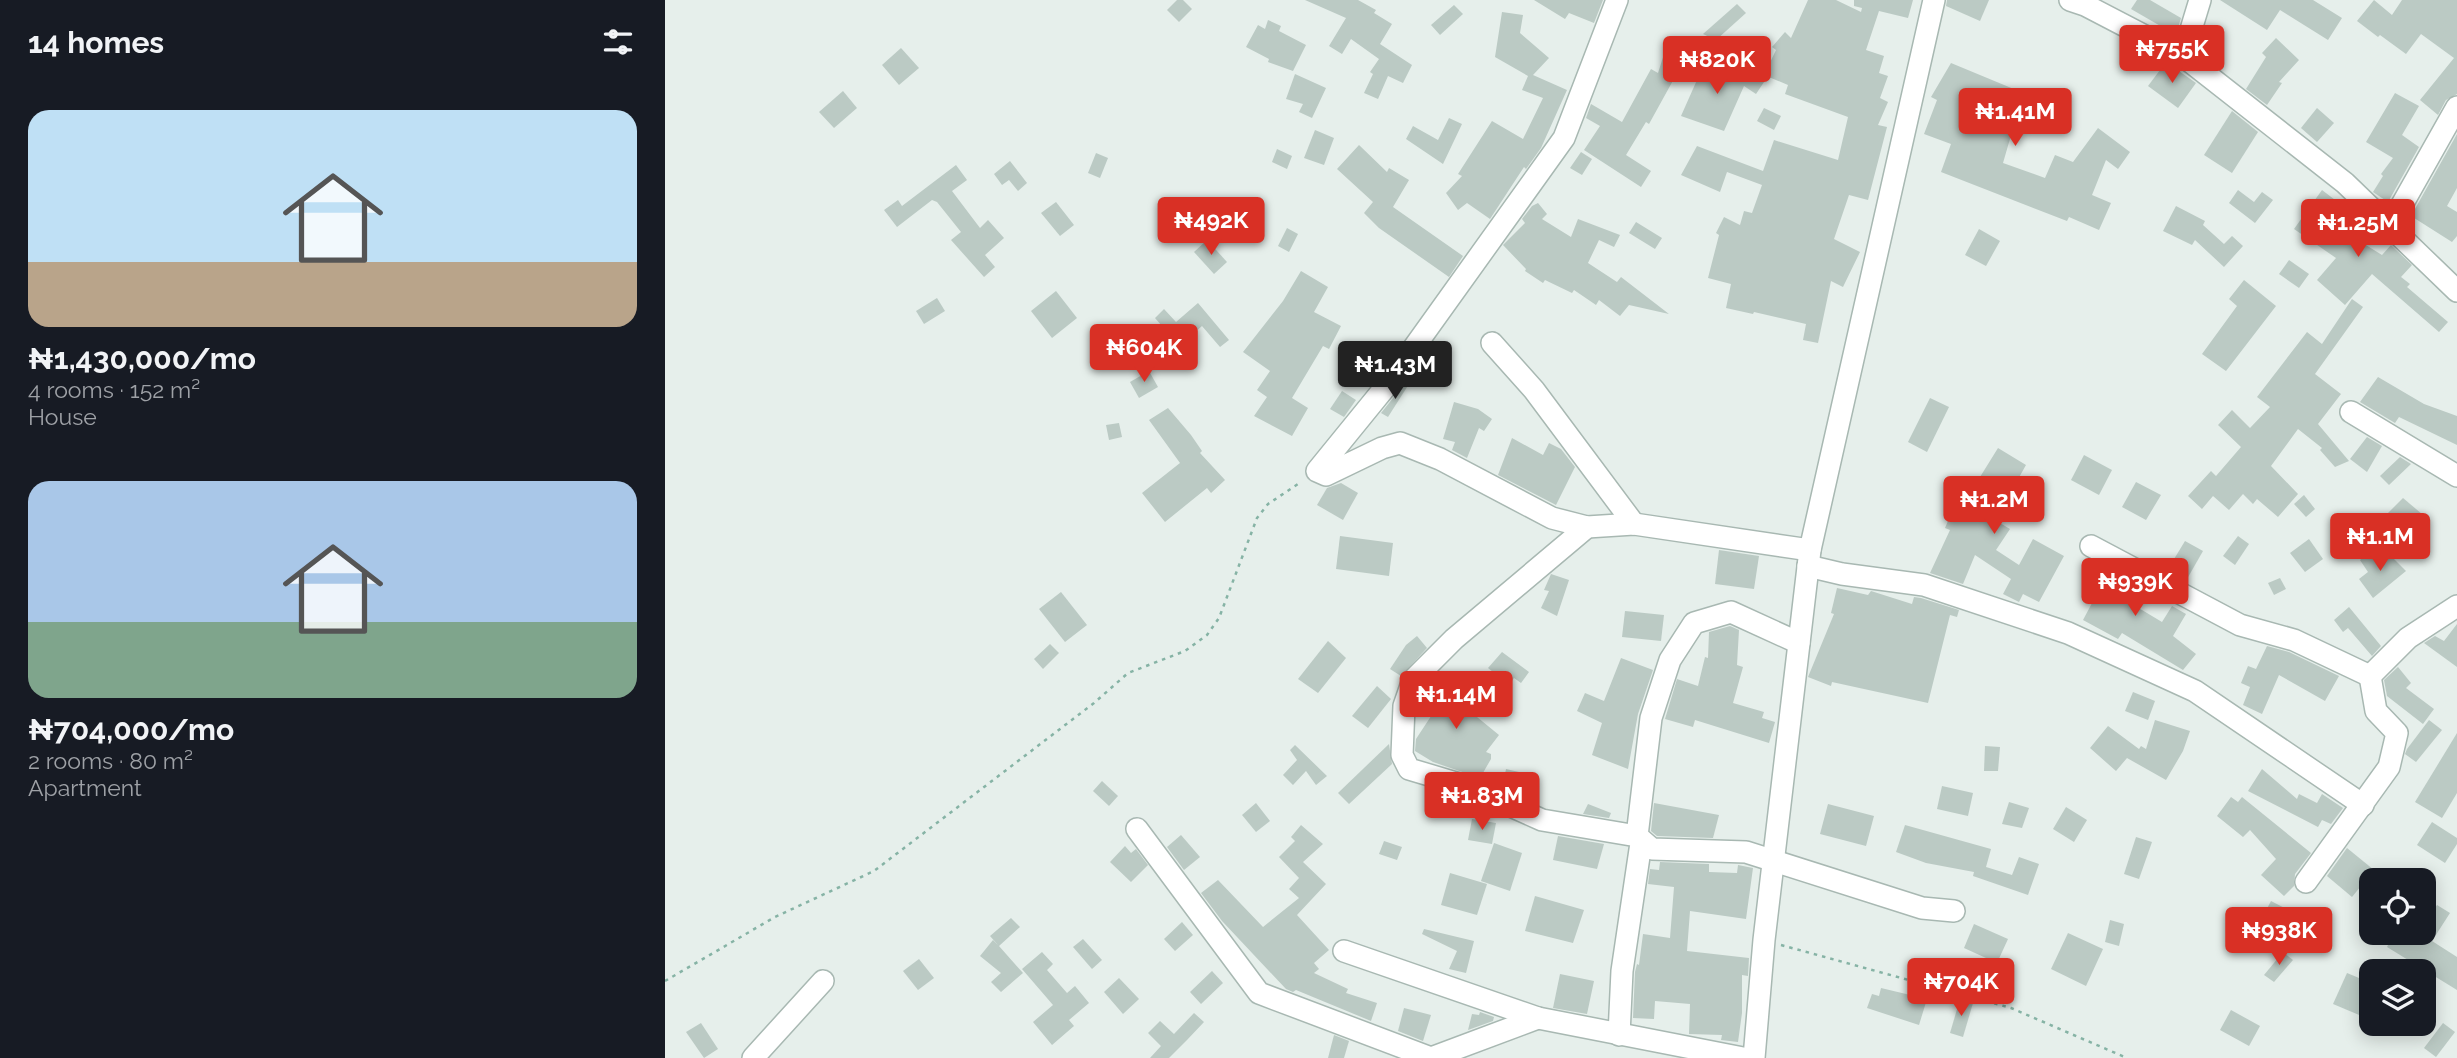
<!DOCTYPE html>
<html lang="en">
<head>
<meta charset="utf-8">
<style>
  :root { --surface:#171b24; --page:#242831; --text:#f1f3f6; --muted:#9ea1a6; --accent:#d93025 }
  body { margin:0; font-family:Raleway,sans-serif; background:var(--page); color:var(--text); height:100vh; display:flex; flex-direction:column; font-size:26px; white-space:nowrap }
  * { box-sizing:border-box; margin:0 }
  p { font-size:23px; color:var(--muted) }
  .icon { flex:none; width:38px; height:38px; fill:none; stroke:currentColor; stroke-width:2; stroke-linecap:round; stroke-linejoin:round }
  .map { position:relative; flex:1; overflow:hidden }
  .panel { display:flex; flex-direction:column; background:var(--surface); width:665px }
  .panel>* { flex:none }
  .buttons { position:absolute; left:1694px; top:868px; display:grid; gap:14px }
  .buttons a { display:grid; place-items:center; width:77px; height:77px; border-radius:14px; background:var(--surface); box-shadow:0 4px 18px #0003; font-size:35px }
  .price { position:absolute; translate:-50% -60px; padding:0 16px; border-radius:7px; background:var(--accent); color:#fff; font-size:23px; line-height:46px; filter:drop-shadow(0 2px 4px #0008) }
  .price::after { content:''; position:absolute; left:50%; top:42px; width:21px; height:16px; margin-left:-10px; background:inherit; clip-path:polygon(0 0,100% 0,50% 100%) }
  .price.on { background:#222; color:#fff }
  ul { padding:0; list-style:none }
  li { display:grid; align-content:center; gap:14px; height:371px; padding:0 28px }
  li span { display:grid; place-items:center; height:217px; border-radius:21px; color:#555 }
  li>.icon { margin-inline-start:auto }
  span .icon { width:126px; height:126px; fill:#fffc; stroke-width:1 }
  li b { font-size:30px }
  h2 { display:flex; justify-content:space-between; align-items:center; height:84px; padding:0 28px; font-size:30px }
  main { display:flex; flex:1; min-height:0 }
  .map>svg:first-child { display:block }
</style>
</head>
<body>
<main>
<section class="panel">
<h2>14 homes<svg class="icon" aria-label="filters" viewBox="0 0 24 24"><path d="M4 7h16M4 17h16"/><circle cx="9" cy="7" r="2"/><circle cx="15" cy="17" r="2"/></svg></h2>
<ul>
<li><span style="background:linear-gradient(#bfe0f5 70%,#b9a48a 0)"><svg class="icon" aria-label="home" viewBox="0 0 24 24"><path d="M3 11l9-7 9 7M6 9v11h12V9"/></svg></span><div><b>₦1,430,000/mo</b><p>4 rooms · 152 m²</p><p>House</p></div></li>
<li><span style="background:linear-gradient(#a9c7e8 65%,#7fa58c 0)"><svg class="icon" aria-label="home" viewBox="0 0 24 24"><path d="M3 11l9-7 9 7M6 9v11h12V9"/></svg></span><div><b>₦704,000/mo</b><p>2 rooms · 80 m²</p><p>Apartment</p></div></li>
</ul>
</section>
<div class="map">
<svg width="1792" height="1058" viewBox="0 0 1792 1058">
  <rect width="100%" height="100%" fill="#e6efeb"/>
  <g fill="#bbcac4">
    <polygon points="512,0 518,0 527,9 514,22 502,10"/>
    <polygon points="640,0 693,0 711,10 709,13 727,24 715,44 747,65 738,83 723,76 713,99 699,93 708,74 705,72 714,59 686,39 677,54 664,46 681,18"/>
    <polygon points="869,0 938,0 929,23 904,13 900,19"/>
    <polygon points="1143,0 1171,0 1196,12 1197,8 1189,6 1189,0 1248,0 1243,18 1214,11 1201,50 1219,56 1214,73 1223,76 1215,98 1223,102 1213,125 1222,127 1203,200 1184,195 1169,239 1195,252 1178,287 1166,281 1153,343 1138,340 1141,324 1089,312 1088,314 1061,308 1066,284 1043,278 1054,235 1051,233 1059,217 1075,225 1079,211 1087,213 1097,185 1062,172 1055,192 1016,175 1032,146 1098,171 1109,140 1173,160 1183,117 1120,94 1123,85 1099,75 1111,50 1107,47 1120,32 1126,38"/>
    <polygon points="1282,0 1324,0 1315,21 1281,6"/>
    <polygon points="1472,0 1485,0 1516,18 1511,35 1466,9"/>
    <polygon points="1555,0 1648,0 1677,18 1663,40 1615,10 1602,30"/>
    <polygon points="1709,0 1727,15 1737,0 1792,0 1792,94 1781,100 1773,115 1755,100 1789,58 1756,34 1741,54 1715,35 1713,37 1692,21"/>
    <polygon points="1072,4 1081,13 1051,40 1038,34"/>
    <polygon points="789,5 798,14 775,35 766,25"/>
    <polygon points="837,12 858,15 855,33 884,58 868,75 902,90 876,148 861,169 859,167 825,219 802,203 793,210 781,193 797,176 793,174 827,121 858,139 878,98 857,90 863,76 830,57"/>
    <polygon points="603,20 616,26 614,31 641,45 628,71 603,62 604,59 581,47 593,25 600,29"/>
    <polygon points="1611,38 1634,60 1614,82 1617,83 1602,105 1581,89 1601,57 1597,53"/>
    <polygon points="236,48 254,68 234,85 217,65"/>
    <polygon points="1000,51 1021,57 984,124 981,122 961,155 986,171 976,187 919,150 935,126 921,118 926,104 957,122 986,69 993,73"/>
    <polygon points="1040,62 1099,82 1091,94 1079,86 1059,131 1016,116"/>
    <polygon points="1501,62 1531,83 1513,108 1483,86"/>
    <polygon points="1286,63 1356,92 1382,98 1370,132 1349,125 1338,163 1380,178 1390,155 1408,162 1433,128 1465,152 1453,169 1441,160 1427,195 1446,203 1434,230 1404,217 1402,221 1276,172 1286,144 1259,134 1272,100 1266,97"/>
    <polygon points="630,74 661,88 647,118 634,112 638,104 621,99"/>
    <polygon points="178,91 192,108 169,128 154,112"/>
    <polygon points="1730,93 1754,106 1737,135 1754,147 1723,202 1708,192 1718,176 1716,174 1728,158 1701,142"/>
    <polygon points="1099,108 1116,116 1109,130 1092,121"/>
    <polygon points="1652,108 1669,123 1652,142 1636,128"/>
    <polygon points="1567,111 1593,132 1567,173 1539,155"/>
    <polygon points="784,118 797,124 778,164 741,139 748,126 773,140"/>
    <polygon points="650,130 669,138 659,165 639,158"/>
    <polygon points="1792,134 1792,188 1782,206 1792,212 1792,236 1787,242 1746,216"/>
    <polygon points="694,145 722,172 724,168 744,180 728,207 798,256 784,277 714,228 699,213 708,202 672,169"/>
    <polygon points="612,149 627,156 622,169 607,162"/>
    <polygon points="916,152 927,159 917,175 905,168"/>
    <polygon points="431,153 443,158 435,178 423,173"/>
    <polygon points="345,161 362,183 353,191 344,180 337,185 329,174"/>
    <polygon points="291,165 302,180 287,191 315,228 323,220 339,238 320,255 330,267 319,277 286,240 296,232 272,202 267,200 232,227 219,210 233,200 237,206"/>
    <polygon points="1573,190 1589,202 1597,192 1608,200 1590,223 1564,203"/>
    <polygon points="1657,190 1674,203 1677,199 1688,209 1675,229 1717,255 1726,245 1747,265 1736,277 1745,284 1742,287 1783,322 1774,332 1707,274 1680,305 1652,280 1671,258 1629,229"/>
    <polygon points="391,202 409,225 395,236 376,213"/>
    <polygon points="873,203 882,214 877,219 906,237 913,219 955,235 949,247 934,240 923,263 952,282 956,277 1004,314 964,305 955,316 934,300 931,305 909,290 907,293 880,280 878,283 860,271 861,269 838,245 860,223 857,219 867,206"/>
    <polygon points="1511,206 1540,221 1538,225 1559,244 1567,236 1578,246 1559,267 1530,240 1527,245 1498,231"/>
    <polygon points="971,222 997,238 990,249 964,233"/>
    <polygon points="622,228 633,234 624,252 613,246"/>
    <polygon points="1314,229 1335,241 1321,266 1300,255"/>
    <polygon points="542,240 562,262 549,274 529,252"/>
    <polygon points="1624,260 1644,274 1634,288 1614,274"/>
    <polygon points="636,271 663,287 649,312 676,326 664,349 658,346 627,398 643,408 627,436 589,416 602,397 592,390 605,371 578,352 618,301"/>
    <polygon points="1579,280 1611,306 1561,371 1537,354 1572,306 1564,299"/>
    <polygon points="391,291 412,318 387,338 366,311"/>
    <polygon points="272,298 280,311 259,324 251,311"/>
    <polygon points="1687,299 1698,307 1650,374 1676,394 1653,424 1684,461 1670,467 1655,450 1657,448 1633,429 1606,466 1633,494 1613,517 1592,499 1588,504 1578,494 1564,510 1548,496 1537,509 1523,496 1546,471 1551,476 1576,447 1553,425 1567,410 1585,428 1605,407 1592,397 1642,332 1657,344"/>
    <polygon points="533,303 564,340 555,347 537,326 527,335 523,330 510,341 490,318 499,309 511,322"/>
    <polygon points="484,371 493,387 474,398 465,382"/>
    <polygon points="1713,377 1759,404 1792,416 1792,445 1734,417 1730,423 1695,402"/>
    <polygon points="741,382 744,384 723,417 716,413"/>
    <polygon points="677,391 691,400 679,417 665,409"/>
    <polygon points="1265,398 1284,407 1262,452 1243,442"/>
    <polygon points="789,402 813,409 827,419 819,431 814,428 802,458 787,450 790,442 778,439"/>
    <polygon points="503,408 526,435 537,451 535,453 560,480 546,493 542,488 500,522 477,493 515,463 484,420"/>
    <polygon points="454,423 457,437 444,440 441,425"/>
    <polygon points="1702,437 1717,446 1702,472 1685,459"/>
    <polygon points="847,438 878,455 884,443 896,449 910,467 891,505 833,475"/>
    <polygon points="1333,448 1361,465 1330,520 1345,529 1331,550 1354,565 1368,539 1399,556 1374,602 1358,594 1354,602 1338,594 1346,579 1310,555 1298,584 1265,573 1285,530 1280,528 1289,507 1301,512 1315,477"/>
    <polygon points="1419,455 1447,470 1434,495 1406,480"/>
    <polygon points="1735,457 1746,464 1724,485 1715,476"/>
    <polygon points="1471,482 1496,495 1481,520 1457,507"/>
    <polygon points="676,483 693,493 678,520 652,505 662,488"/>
    <polygon points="1639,495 1650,509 1641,517 1629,504"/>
    <polygon points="1738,498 1764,520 1750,538 1723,513"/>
    <polygon points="675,536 728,543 724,576 671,569"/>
    <polygon points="1573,536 1584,544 1570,565 1558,556"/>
    <polygon points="1644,539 1658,559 1640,572 1625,553"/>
    <polygon points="1520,541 1538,551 1522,579 1503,569"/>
    <polygon points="1054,550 1094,556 1089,589 1050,584"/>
    <polygon points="1707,550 1717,563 1724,554 1741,571 1708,598 1694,579 1703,572 1695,560"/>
    <polygon points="1432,564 1476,588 1467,604 1497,622 1507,606 1521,614 1508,636 1531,654 1518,670 1457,633 1453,639 1418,620 1435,588 1423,582"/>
    <polygon points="886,574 904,580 892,616 876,608 884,591 879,590"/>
    <polygon points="1615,578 1621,589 1609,595 1603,583"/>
    <polygon points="1172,588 1203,595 1206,591 1247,604 1249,597 1256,598 1294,610 1292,617 1285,615 1263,703 1167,682 1166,686 1143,677 1169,614 1166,613"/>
    <polygon points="396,592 422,625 400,642 374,609"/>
    <polygon points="1684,607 1716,646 1707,656 1683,628 1678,632 1669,620"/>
    <polygon points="960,611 999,615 996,641 957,637"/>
    <polygon points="1792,624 1792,667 1759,643 1770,636 1779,641"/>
    <polygon points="1065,626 1074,630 1072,665 1078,667 1068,703 1099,712 1097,718 1110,722 1104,743 1030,720 1028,727 1000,719 1012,679 1033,686 1040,657 1043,658 1044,632"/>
    <polygon points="752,636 762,648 736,676 725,669 741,645"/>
    <polygon points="663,641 681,658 653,693 633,679"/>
    <polygon points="385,644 394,653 378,669 369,659"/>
    <polygon points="1602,646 1624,652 1674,676 1660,701 1614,675 1597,714 1578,705 1585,687 1576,683 1583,666 1591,669"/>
    <polygon points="837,652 864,672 856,683 849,678 843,687 826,674 828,672 823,668"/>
    <polygon points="956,658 988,670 973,714 963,769 927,755 937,723 912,711 920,693 939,701"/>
    <polygon points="1733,667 1746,683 1741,688 1769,709 1758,724 1722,696 1719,680"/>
    <polygon points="773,674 819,707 812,717 834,735 821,752 826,754 826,759 815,778 768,762 750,751 751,739 774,704 758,692"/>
    <polygon points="712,686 726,699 703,728 687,716"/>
    <polygon points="1468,692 1490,701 1483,720 1460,711"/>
    <polygon points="1490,720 1525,731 1518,751 1501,780 1462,758 1451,771 1425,748 1443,726 1474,749 1476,746 1481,749"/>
    <polygon points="1764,720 1777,730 1751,762 1740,754 1742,749"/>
    <polygon points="1792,733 1792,793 1777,818 1750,802"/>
    <polygon points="724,744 727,764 684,804 673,793"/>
    <polygon points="630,745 662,776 651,785 641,771 628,785 618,775 632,760 625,750"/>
    <polygon points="1320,746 1335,747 1333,771 1319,771"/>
    <polygon points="841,769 854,772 850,793 837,788"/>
    <polygon points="1597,769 1632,799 1634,794 1652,803 1657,794 1678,808 1666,824 1657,820 1653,827 1583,791"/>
    <polygon points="437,781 453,796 444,806 428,791"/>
    <polygon points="1277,786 1308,793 1303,816 1272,809"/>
    <polygon points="1566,797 1573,802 1577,797 1646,853 1630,874 1629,886 1619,896 1596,875 1611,859 1585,830 1578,837 1552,816"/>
    <polygon points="1344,802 1364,808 1357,828 1337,824"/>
    <polygon points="591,803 605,821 591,832 577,815"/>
    <polygon points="989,803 1054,815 1048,838 992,836 986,831"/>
    <polygon points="923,804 946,813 944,818 918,814"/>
    <polygon points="1163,804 1209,816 1201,846 1155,834"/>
    <polygon points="1401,807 1422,820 1409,842 1388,829"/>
    <polygon points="807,819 831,823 827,844 803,840"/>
    <polygon points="1767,822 1792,838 1792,844 1780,863 1752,845"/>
    <polygon points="636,825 658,844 638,862 661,884 632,915 664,950 649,963 654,969 649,973 683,989 681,993 712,1003 706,1021 631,990 628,992 621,989 557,921 536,893 553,880 598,927 634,898 624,889 634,878 614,857 630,841 626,837"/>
    <polygon points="1240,825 1326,849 1321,867 1347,875 1354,857 1374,864 1363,895 1308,876 1309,872 1261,863 1231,852"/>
    <polygon points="516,835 535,857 519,870 502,847"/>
    <polygon points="893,836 939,844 932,869 888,860"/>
    <polygon points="1471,837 1487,842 1474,879 1459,874"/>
    <polygon points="719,841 737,847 732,860 714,854"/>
    <polygon points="829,843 857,853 845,891 816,881"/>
    <polygon points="460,846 466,853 471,849 483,865 466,882 445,862"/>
    <polygon points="1682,848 1709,870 1687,897 1662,876"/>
    <polygon points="995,862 1044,864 1044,872 1072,873 1073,865 1088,868 1081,919 1025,911 1022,951 1084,958 1083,976 1077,975 1077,1013 1073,1042 1056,1040 1057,1035 1024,1034 1025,1004 990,1001 989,1019 968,1018 970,972 972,964 974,965 978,934 1005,938 1009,887 983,884 985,869 994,870"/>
    <polygon points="785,873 822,884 812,915 776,905"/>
    <polygon points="870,896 919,910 908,943 860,931"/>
    <polygon points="1606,901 1631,914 1620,935 1595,922"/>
    <polygon points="1772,905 1785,913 1767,941 1792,957 1792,990 1722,947 1729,933 1759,933 1759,925"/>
    <polygon points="346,918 355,927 334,946 358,973 336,992 326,982 336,973 315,956 328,940 333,945 325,936"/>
    <polygon points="1445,920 1459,924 1454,946 1440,942"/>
    <polygon points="517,922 528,935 510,951 499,939"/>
    <polygon points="1309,924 1343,939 1332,963 1299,948"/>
    <polygon points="759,929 809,941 801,973 784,969 792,951 757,934"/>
    <polygon points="1403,933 1438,949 1421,986 1386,969"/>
    <polygon points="418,939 437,960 427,969 408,947"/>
    <polygon points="377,952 388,964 382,970 402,993 410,986 424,1003 404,1020 409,1026 387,1045 368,1022 388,1005 357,969"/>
    <polygon points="1618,952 1628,960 1609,982 1599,975"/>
    <polygon points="254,959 269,978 253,990 238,971"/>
    <polygon points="547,971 558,983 536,1004 525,992"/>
    <polygon points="1682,973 1706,983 1706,1020 1668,1004"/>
    <polygon points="895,974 929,981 922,1014 888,1008"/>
    <polygon points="454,978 474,999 458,1014 439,992"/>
    <polygon points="1216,988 1262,999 1254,1025 1202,1008 1207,994 1214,996"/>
    <polygon points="1295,999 1308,1003 1298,1037 1285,1033"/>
    <polygon points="739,1008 766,1015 758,1041 733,1031"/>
    <polygon points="1566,1010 1595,1026 1584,1046 1555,1030"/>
    <polygon points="815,1012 829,1017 828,1021 803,1030 807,1014 814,1015"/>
    <polygon points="529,1013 539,1022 522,1040 504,1058 485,1058 496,1046 483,1033 495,1021 509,1034"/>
    <polygon points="36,1023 53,1049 39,1058 21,1032"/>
    <polygon points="1778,1023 1790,1032 1771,1057 1759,1048"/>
    <polygon points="669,1035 684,1041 679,1058 663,1058"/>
  </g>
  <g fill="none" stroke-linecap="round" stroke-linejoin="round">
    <g stroke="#a8b8b2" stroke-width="24">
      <g id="minor">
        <polyline points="952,0 899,138 722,385 652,471 661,475 717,448 735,443 775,459 887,518 922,527 969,524 1145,550"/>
        <polyline points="1405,0 1420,5 1518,56 1680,183 1792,291"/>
        <polyline points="1518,56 1535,0"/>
        <polyline points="1725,226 1792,107"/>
        <polyline points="827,343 869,390 969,524"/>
        <polyline points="1686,412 1792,476"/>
        <polyline points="922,527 789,639 748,680 739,706 737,755 744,769 801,786 877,820 972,836"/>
        <polyline points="1426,546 1575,625 1629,640 1705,676"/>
        <polyline points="1143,566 1177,574 1259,585 1403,633 1530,691 1698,805"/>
        <polyline points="1134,643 1066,612 1029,623 1005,660 986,718 972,836 987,849 1081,852 1257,908 1289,911"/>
        <polyline points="1705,676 1743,638 1792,606"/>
        <polyline points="472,829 594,993 766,1058 873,1018"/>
        <polyline points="1641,882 1724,767 1732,733 1711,711 1705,676"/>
        <polyline points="679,951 873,1018 1078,1058"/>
        <polyline points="954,1035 957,971 976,843"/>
        <polyline points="88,1058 158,981"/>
        <polyline points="1089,1058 1099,940 1145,550 1269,0"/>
      </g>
    </g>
    <g stroke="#86b3a5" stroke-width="2.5" stroke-dasharray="3.5 5" stroke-linecap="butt">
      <polyline points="1116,945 1346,1008 1462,1058"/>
      <polyline points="0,981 110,917 209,871 429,703 463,673 520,651 542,635 554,618 592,518 603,504 636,482"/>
    </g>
    <use href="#minor" stroke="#fff" stroke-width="21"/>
  </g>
</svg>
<div class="buttons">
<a><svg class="icon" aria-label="locate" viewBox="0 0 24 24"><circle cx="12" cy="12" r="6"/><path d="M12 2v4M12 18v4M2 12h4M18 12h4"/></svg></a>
<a><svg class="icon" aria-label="layers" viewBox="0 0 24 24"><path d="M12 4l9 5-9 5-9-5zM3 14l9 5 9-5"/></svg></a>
</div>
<b class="price" style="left:1507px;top:85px">₦755K</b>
<b class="price" style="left:1052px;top:96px">₦820K</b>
<b class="price" style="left:1350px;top:148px">₦1.41M</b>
<b class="price" style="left:546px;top:257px">₦492K</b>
<b class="price" style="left:1693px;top:259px">₦1.25M</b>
<b class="price" style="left:479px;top:384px">₦604K</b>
<b class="price on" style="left:730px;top:401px">₦1.43M</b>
<b class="price" style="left:1329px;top:536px">₦1.2M</b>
<b class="price" style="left:1715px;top:573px">₦1.1M</b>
<b class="price" style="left:1470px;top:618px">₦939K</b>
<b class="price" style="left:791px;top:731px">₦1.14M</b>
<b class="price" style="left:817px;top:832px">₦1.83M</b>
<b class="price" style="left:1614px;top:967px">₦938K</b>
<b class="price" style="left:1296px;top:1018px">₦704K</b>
</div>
</main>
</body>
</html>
